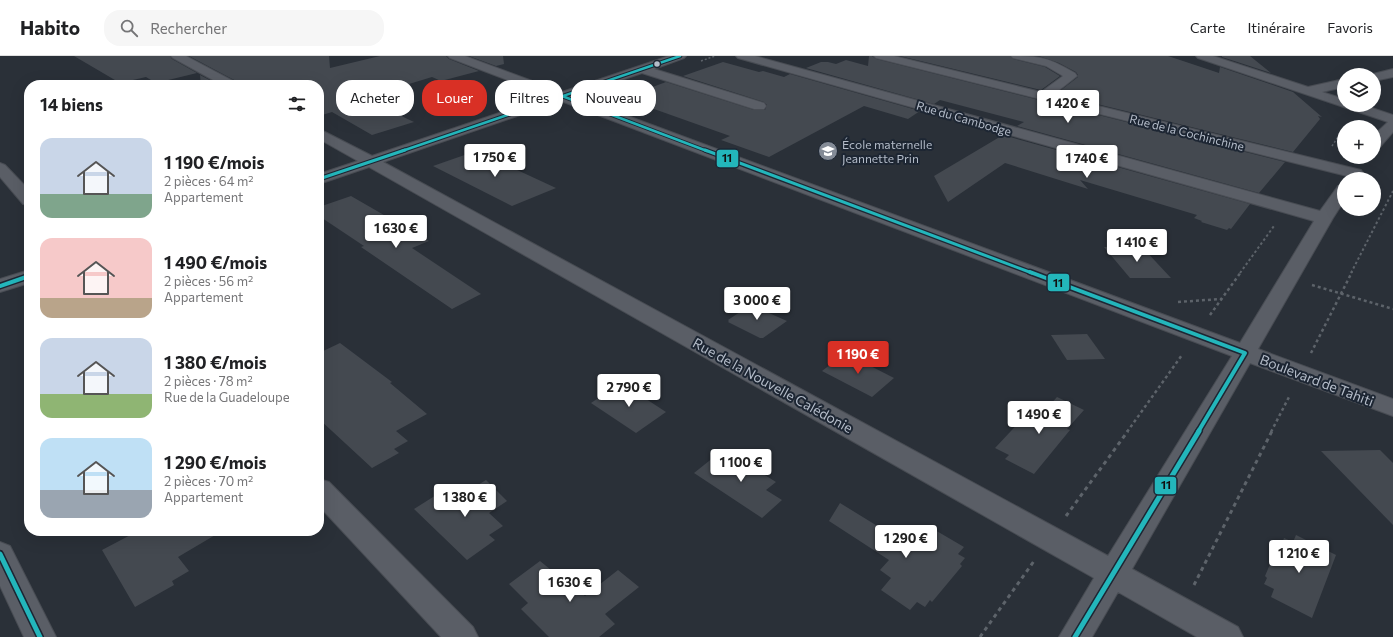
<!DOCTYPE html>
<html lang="fr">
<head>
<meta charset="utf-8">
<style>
  :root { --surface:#fff; --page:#f6f6f6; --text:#202124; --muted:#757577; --line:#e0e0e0; --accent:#d93025 }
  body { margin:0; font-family:Commissioner,sans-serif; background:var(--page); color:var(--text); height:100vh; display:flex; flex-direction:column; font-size:15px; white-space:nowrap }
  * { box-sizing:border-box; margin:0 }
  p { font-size:13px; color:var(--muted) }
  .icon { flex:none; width:22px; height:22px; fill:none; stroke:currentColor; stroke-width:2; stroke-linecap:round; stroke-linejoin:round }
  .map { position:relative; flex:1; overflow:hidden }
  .sheet { position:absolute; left:24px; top:24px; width:300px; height:456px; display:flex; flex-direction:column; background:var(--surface); border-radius:16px; box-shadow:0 4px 16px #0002 }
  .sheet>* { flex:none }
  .banner { position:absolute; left:336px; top:24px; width:380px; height:36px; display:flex; gap:8px }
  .tools { position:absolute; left:1337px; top:12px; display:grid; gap:8px }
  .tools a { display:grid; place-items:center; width:44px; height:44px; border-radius:50%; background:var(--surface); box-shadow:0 4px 16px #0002; font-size:20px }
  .price { position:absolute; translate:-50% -34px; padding:0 9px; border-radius:4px; background:#fff; color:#222; font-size:13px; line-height:26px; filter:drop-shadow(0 1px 2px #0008) }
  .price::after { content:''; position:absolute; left:50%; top:24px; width:12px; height:9px; margin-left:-6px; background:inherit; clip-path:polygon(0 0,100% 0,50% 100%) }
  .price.active { background:var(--accent); color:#fff }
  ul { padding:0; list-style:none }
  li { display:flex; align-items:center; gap:12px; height:100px; padding:0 16px }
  li span { display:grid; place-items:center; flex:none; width:112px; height:80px; border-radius:12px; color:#555 }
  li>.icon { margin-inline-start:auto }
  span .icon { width:48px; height:48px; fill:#fffc; stroke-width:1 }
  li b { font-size:17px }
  h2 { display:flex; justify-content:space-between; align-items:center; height:48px; padding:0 16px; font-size:17px }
  .pill { padding:0 14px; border-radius:16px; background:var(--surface); box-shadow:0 4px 16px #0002; font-size:14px; line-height:36px }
  .pill.active { background:var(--accent); color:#fff }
  header { display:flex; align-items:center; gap:24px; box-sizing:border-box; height:56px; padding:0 20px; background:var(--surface); border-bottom:1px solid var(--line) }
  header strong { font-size:19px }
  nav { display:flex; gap:22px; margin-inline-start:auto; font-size:14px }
  .search { width:280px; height:36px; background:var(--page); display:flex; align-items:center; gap:10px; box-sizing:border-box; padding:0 14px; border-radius:16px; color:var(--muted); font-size:15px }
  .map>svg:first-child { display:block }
</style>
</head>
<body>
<header>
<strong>Habito</strong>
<div class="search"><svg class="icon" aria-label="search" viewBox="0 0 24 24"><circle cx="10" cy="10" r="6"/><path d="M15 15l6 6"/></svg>Rechercher</div>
<nav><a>Carte</a><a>Itinéraire</a><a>Favoris</a></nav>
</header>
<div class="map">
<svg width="1393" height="581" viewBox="0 0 1393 581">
  <rect width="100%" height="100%" fill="#2a3038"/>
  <g fill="#444950">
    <polygon points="74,0 170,0 172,3 197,17 156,27 146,21 120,27"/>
    <polygon points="189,0 329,0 330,12 380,0 446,0 449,3 479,15 441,25 432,21 363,42 414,66 372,79 332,56 319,60 319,29 238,29 236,25"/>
    <polygon points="469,0 503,0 504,8 496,10"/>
    <polygon points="869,0 872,0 876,3 1285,106 1259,137 1017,70 1024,66 940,44 934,48 806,12 821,6 828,6 836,8 846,4 868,10"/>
    <polygon points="900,0 1010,0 1013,3 1045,11 1060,20 1041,34"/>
    <polygon points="1039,0 1168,0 1219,17 1220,11 1293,36 1322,61 1318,60 1320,63 1293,96 1056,38 1078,21 1078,19 1076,16 1059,7"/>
    <polygon points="1222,0 1250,0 1271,17 1222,1"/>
    <polygon points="723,6 759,16 763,15 784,21 790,18 920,55 908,63 864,50 769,101 721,84 730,80 623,42 666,26 754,54 765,54 767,49 764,46 683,20"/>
    <polygon points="200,19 219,29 201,29"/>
    <polygon points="1003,79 1250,148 1231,173 1229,172 1227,174 1201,166 1202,165 1194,162 1197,159 1080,124 1088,133 1005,107 948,146 934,120"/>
    <polygon points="476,95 556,132 512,150 433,110"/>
    <polygon points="351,140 429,185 412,192 481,238 452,253 361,191 364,190 319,160 319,151"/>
    <polygon points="1104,191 1142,191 1171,222 1130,222"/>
    <polygon points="752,248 769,257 787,265 763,282 760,282 728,266 729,265 728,264"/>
    <polygon points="1087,278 1105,303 1067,304 1051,279"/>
    <polygon points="340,287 392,326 390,327 427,358 396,375 408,385 394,393 399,397 372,412 319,363 319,297"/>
    <polygon points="844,298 851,300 894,322 872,341 822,315"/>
    <polygon points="621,327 643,341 666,356 636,377 591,347"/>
    <polygon points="1057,341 1084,354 1067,373 1070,374 1034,418 1005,403 1009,399 995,392 1026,359 1036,364"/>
    <polygon points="1380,394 1393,407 1393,469 1321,395"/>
    <polygon points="730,397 776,426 766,434 782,444 762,462 694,417 714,401 720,405"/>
    <polygon points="486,424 507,445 489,457 503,470 489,479 495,484 467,504 414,453 441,436 452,445"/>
    <polygon points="840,447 905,487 914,477 926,485 935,474 964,491 958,498 965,502 960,508 962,510 932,546 930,544 925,551 917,546 910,554 881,534 891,522 880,514 889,504 829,465"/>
    <polygon points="138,475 222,475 178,501 189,515 172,525 174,529 135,551 102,494"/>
    <polygon points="1296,479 1336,499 1312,562 1271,541 1274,533 1264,528 1267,522 1265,520 1279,487 1282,488 1284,482 1293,486"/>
    <polygon points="540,505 567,527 569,526 585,540 618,514 639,531 605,558 615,568 599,581 549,581 521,553 528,547 509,528"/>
  </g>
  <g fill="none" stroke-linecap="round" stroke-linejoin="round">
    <g stroke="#484c53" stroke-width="2">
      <g id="street">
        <polygon points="171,0 186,0 235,26 237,29 222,29 173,2"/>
        <path d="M 448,0 L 465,0 L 562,36 L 669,0 L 686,0 L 684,2 L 654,13 L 764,47 L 766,50 L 764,53 L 754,53 L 642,17 L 574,40 L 1240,287 L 1314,165 L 738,2 L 736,0 L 755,0 L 1320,155 L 1338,130 L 1344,128 L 1344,145 L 1333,162 L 1258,293 L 1393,343 L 1393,360 L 1250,307 L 1132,513 L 1238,571 L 1243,581 L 1197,581 L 1118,536 L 1092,581 L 1059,581 L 1094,522 L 369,111 L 319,128 L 319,118 L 358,105 L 319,83 L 319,73 L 372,100 L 549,40 L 450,2 ZM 561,45 L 1232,300 L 1108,500 L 383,106 Z"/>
        <path d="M 874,0 L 894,0 L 1041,36 L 1063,20 L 1046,10 L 1013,2 L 1011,0 C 1042,0 1049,2 1075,17 L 1077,20 L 1053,39 L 1361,114 L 1363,117 L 1361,120 L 1355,122 L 876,2 Z"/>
        <polygon points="1196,0 1213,0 1308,31 1344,23 1344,31 1322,36 1344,43 1344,49 1363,49 1393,59 1393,76 1379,92 1374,93 1374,79 1388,66 1198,2"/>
        <polygon points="1393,13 1393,21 1374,25 1374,19 1369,19"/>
        <polygon points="0,107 5,109 29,134 29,149 23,148 0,121"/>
        <polygon points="29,214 29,227 0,236 0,223"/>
        <polygon points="319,423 329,426 473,571 478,581 441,581 319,450"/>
        <polygon points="0,486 10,490 56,581 24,581 0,530"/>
      </g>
    </g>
    <g stroke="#5d636a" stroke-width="1.5" stroke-dasharray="2 2" stroke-linecap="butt">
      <polyline points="701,5 715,0"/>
      <polyline points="1332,90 1344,72"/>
    </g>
    <g stroke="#5d636a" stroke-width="2" stroke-dasharray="2.5 2.5" stroke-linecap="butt">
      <polyline points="1240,217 1274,170"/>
      <polyline points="1351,217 1393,135"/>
    </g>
    <g stroke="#5d636a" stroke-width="2.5" stroke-dasharray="3 3" stroke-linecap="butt">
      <polyline points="1312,229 1393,253"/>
      <polyline points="1178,246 1221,243"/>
      <polyline points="1210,259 1241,216"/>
      <polyline points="1311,297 1352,216"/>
      <polyline points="1127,376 1182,299"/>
      <polyline points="1271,376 1290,339"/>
    </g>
    <g stroke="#5d636a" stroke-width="3" stroke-dasharray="4 4" stroke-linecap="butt">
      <polyline points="1066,460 1128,375"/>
      <polyline points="1194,529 1272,375"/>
      <polyline points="980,581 1034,505"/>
    </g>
    <use href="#street" fill="#5a5e66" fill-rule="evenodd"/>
    <g stroke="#1d2633" stroke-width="4.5">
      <g id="bus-1-far3">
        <polyline points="562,40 707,95"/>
        <polyline points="402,95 680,0"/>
      </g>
    </g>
    <g stroke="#1d2633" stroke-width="5.5">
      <g id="bus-1-far2">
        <polyline points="705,94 1032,217"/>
        <polyline points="319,123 405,94"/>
      </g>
    </g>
    <g stroke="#1d2633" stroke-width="7">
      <g id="bus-1-far1">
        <polyline points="1030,216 1245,297 1198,376"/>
        <polyline points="0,230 29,220"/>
      </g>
    </g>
    <g stroke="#1d2633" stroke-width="8">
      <g id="bus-1">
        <polyline points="0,498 40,581"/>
        <polyline points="1075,581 1199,375"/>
      </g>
    </g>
    <use href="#bus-1-far3" stroke="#23b6bb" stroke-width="2.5"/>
    <use href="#bus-1-far2" stroke="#23b6bb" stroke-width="3"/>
    <use href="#bus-1-far1" stroke="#23b6bb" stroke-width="4"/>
    <use href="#bus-1" stroke="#23b6bb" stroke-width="5"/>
  </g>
  <defs>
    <g id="school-disc" transform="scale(1)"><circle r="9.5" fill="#848b96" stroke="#1d2633"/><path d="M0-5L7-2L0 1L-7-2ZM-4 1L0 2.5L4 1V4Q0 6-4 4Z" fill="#fff"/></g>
  </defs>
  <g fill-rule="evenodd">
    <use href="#school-disc" x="828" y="95"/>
  </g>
  <circle fill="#b4bcc9" stroke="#1d2633" stroke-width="1.5" cx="657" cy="8" r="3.5"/>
  <g text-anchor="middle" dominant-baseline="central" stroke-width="4" stroke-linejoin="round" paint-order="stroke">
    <g font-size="12" fill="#b4bcc9" stroke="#1d2633">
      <text transform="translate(964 62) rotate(16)">Rue du Cambodge</text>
      <text transform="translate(1187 76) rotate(14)">Rue de la Cochinchine</text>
    </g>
    <g font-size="12" fill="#b4bcc9" stroke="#1d2633" text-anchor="start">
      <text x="842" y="88">École maternelle<tspan x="842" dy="14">Jeannette Prin</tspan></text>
    </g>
    <g font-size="14" fill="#b4bcc9" stroke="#1d2633">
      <text transform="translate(1317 324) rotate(21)">Boulevard de Tahiti</text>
      <text transform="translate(773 329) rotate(29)">Rue de la Nouvelle Calédonie</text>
    </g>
  </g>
  <g stroke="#1d2633" stroke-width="1.5">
    <rect x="716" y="93" width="23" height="19" rx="4" fill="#23b6bb"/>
    <rect x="1047" y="217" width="23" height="19" rx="4" fill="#23b6bb"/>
    <rect x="1154" y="420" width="23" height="19" rx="4" fill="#23b6bb"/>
  </g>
  <g font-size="11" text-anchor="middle" font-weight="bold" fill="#111">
    <text x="727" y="106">11</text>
    <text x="1058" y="231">11</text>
    <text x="1166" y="433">11</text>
  </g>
</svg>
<div class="tools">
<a><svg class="icon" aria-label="layers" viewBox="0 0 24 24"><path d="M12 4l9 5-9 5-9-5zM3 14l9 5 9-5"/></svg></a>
<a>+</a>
<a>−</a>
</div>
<b class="price" style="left:1068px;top:68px">1 420 €</b>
<b class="price" style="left:495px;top:122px">1 750 €</b>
<b class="price" style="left:1087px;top:123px">1 740 €</b>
<b class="price" style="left:396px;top:193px">1 630 €</b>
<b class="price" style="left:1137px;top:207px">1 410 €</b>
<b class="price" style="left:757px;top:265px">3 000 €</b>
<b class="price active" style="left:858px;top:319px">1 190 €</b>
<b class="price" style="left:629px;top:352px">2 790 €</b>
<b class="price" style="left:1039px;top:379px">1 490 €</b>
<b class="price" style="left:741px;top:427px">1 100 €</b>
<b class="price" style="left:465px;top:462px">1 380 €</b>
<b class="price" style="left:906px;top:503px">1 290 €</b>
<b class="price" style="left:1299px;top:518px">1 210 €</b>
<b class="price" style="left:570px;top:547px">1 630 €</b>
<div class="banner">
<a class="pill">Acheter</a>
<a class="pill active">Louer</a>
<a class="pill">Filtres</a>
<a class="pill">Nouveau</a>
</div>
<section class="sheet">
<h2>14 biens<svg class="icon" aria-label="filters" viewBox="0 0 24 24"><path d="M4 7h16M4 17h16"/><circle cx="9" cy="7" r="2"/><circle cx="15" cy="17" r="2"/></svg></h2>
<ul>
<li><span style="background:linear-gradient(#c9d6e8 70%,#7fa58c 0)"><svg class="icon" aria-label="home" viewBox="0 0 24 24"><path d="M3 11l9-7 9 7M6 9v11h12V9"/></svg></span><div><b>1 190 €/mois</b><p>2 pièces · 64 m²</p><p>Appartement</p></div></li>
<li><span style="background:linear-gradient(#f6c9c9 75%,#b9a48a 0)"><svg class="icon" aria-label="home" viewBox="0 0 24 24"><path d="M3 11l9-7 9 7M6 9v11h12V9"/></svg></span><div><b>1 490 €/mois</b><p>2 pièces · 56 m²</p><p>Appartement</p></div></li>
<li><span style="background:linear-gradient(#c9d6e8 70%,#8fb573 0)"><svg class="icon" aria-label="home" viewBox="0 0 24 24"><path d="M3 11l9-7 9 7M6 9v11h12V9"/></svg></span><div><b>1 380 €/mois</b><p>2 pièces · 78 m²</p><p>Rue de la Guadeloupe</p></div></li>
<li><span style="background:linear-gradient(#bfe0f5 65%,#9aa5b1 0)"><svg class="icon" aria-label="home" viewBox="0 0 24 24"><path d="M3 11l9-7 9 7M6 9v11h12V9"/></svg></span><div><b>1 290 €/mois</b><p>2 pièces · 70 m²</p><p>Appartement</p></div></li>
</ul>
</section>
</div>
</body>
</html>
